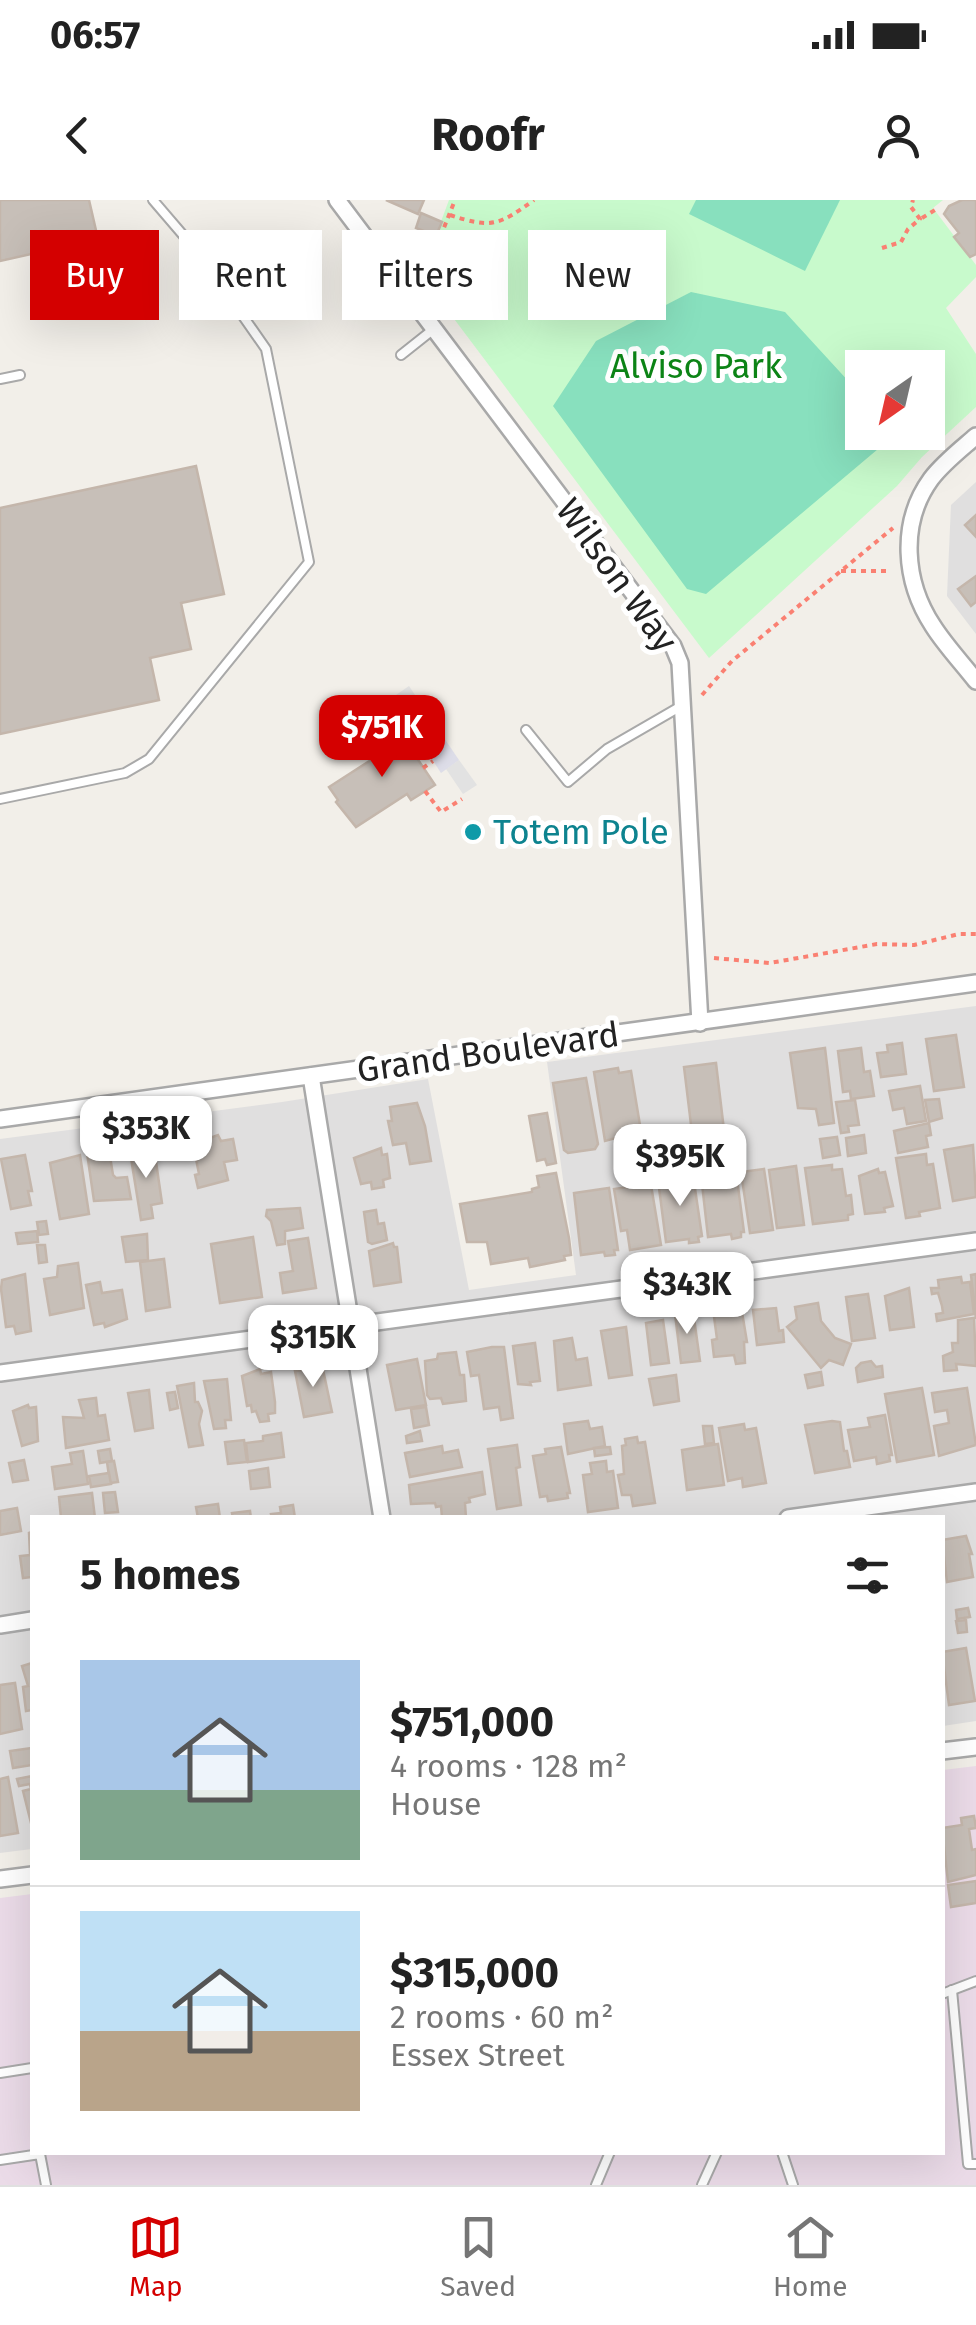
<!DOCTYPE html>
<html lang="en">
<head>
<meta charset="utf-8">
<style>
  :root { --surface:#fff; --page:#f2f2f2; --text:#222; --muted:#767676; --line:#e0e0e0; --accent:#d40000 }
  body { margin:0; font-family:"Fira Sans",sans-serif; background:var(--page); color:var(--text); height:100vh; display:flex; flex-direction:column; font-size:38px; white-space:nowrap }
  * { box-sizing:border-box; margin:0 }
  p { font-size:32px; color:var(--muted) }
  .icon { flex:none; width:55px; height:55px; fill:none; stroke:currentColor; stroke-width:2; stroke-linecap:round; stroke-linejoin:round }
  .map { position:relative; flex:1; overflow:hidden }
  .details { position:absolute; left:30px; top:1315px; width:915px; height:640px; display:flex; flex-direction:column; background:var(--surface); border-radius:0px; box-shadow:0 10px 40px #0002 }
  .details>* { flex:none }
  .guide { position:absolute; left:30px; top:30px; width:918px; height:90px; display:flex; gap:20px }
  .needle { width:65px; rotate:214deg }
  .controls { position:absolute; left:845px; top:150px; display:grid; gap:20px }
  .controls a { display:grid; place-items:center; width:100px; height:100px; border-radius:0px; background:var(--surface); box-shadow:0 10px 40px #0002; font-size:50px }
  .price { position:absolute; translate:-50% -85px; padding:0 22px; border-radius:20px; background:#fff; color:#222; font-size:32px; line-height:65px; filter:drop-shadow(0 2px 5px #0008) }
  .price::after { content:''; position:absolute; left:50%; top:60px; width:30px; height:22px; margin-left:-15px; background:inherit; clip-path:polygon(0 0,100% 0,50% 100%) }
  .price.current { background:var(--accent); color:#fff }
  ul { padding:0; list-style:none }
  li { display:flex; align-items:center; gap:30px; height:250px; padding:0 50px }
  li+li { border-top:2px solid var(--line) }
  li span { display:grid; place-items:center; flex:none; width:280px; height:200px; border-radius:0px; color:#555 }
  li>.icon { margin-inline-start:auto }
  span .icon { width:120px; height:120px; fill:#fffc; stroke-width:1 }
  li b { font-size:42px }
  h2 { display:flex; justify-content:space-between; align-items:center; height:120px; padding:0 50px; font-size:42px }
  .pill { padding:0 35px; border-radius:0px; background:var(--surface); box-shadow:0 10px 40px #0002; font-size:35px; line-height:90px }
  .pill.current { background:var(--accent); color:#fff }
  .status { display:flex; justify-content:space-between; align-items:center; height:70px; padding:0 50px; background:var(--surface); direction:ltr }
  .status svg { height:28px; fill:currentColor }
  header { display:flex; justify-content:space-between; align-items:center; height:130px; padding:0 50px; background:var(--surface); font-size:45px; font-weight:700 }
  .dock { display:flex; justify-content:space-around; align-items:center; height:140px; border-top:2px solid var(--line); background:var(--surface); font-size:28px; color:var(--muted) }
  .dock a { display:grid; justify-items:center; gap:5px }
  .dock .current { color:var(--accent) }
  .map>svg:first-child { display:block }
</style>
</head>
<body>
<div class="status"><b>06:57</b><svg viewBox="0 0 49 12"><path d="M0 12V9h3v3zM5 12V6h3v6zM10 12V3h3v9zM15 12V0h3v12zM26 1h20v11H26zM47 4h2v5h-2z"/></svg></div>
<header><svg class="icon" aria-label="back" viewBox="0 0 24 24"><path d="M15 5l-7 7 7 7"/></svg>Roofr<svg class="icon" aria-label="person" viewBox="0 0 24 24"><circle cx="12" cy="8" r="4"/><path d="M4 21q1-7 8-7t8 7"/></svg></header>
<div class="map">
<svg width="976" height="1985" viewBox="0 0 976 1985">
  <rect width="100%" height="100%" fill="#f2efe9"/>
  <g fill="#e0dfdf">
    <polygon points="976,282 976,434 947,396 951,305"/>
    <polygon points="976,806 976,1521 943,1526 942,1318 32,1318 32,1649 0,1653 0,939 282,902 428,879 469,1090 576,1075 547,862"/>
  </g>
  <polygon fill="#ebdbe8" points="976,1566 976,1985 0,1985 0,1698 32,1694 32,1952 942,1952 943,1570"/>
  <path fill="#c8facc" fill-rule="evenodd" d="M 449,0 L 943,0 L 933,8 L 976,65 L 976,77 L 946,108 L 976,154 L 976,207 L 922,257 L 897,286 L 709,458 L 421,75 ZM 862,168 L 928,168 L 928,232 L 862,232 Z"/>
  <g fill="#88e0be">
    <polygon points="696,0 840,0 805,71 689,14"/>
    <polygon points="691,92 785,112 862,196 862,232 897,233 706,394 687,389 553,206 596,141"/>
  </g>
  <g fill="#e2e2e2">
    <polygon points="409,486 444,538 431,547 396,495"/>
    <polygon points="459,560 477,585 463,594 446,569"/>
  </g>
  <polygon fill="#dddde8" points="444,538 459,560 441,573 426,550"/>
  <g fill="#c7bfb8" stroke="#c4b6ab" stroke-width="2.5">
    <polygon points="0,0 89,0 98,39 0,61"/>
    <polygon points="386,0 424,0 418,14"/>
    <polygon points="962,0 976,0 976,54 970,57 954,37 959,33 944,14 949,6"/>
    <polygon points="421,13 442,22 436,36 416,28"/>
    <polygon points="196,266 224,394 181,403 191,449 150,458 159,500 0,534 0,308"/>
    <polygon points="976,315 976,337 965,325"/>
    <polygon points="976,376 976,402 971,406 958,389"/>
    <polygon points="398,530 435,585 411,600 407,594 356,627 336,602 338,600 329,587 371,560 366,551"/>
    <polygon points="956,835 964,887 934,891 926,839"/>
    <polygon points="902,843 906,874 881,877 877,853 888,852 887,845"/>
    <polygon points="825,848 834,923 819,925 816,909 798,908 790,853"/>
    <polygon points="861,848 864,872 870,871 874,896 851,899 850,891 843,892 838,851"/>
    <polygon points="716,863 724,930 692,933 684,867"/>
    <polygon points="618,868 619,873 631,871 641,931 605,941 594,872"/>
    <polygon points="586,878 598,944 595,949 568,953 564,950 553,883"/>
    <polygon points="920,886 926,921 907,924 904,908 893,910 889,891"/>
    <polygon points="939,899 942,918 929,922 925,900"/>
    <polygon points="855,900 859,925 848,926 849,932 841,933 836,902"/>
    <polygon points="417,903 425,926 431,961 410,964 406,943 393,945 388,921 392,921 390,907"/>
    <polygon points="547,913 556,963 547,965 545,959 537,961 529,916"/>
    <polygon points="929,923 931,935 926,936 928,947 898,953 894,931"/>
    <polygon points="218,935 221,941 233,939 237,960 224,962 228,980 198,988 195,975 199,974 193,944"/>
    <polygon points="864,935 866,953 848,956 846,938"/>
    <polygon points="837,937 840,955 823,958 820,939"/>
    <polygon points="973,945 976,997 953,1001 944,950"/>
    <polygon points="154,948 162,1003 151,1005 153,1018 141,1020 130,952"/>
    <polygon points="381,948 382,955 387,954 390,978 383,980 384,987 372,989 371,982 361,984 354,958"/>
    <polygon points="109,950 113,975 116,978 127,977 131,999 94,1001 87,953"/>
    <polygon points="926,954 927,965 933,964 940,1008 919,1012 920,1016 906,1018 896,958"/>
    <polygon points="25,955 32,991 28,991 31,1005 11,1009 1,959"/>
    <polygon points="80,955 89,1014 60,1019 50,963"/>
    <polygon points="832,965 832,970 842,969 846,996 851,995 853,1014 848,1015 848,1020 813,1024 805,968"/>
    <polygon points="796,966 804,1025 777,1028 769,970"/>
    <polygon points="764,969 773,1030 750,1033 741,972"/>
    <polygon points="878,969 879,973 885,972 893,1006 884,1008 885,1012 865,1014 859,976"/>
    <polygon points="736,971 744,1032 741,1032 741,1037 732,1039 731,1034 708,1037 701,975"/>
    <polygon points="556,973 569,1038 571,1055 564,1056 565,1060 530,1067 528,1058 491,1064 487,1042 467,1042 460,1004 532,992 532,989 539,987 537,976"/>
    <polygon points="693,975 702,1036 698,1037 699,1042 689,1043 689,1039 666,1042 658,980"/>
    <polygon points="650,979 661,1045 630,1050 627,1030 621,1031 614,989 635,986 634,981"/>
    <polygon points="609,988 618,1050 614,1050 615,1055 605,1056 604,1052 581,1055 574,993"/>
    <polygon points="300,1008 303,1028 285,1031 285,1044 277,1045 271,1021 266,1016 267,1010"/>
    <polygon points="376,1010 378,1024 384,1023 387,1040 372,1044 368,1042 364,1012"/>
    <polygon points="46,1021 48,1034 39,1035 37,1022"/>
    <polygon points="37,1031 38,1042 18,1044 16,1033"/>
    <polygon points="147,1034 148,1060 126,1062 122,1037"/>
    <polygon points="253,1037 262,1097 220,1103 211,1044"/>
    <polygon points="308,1038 316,1088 283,1093 280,1073 293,1071 288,1041"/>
    <polygon points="393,1043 394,1047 397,1047 401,1082 374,1086 369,1051"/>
    <polygon points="37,1045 45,1045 47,1062 39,1063"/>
    <polygon points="164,1059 170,1107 146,1111 140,1062"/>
    <polygon points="78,1063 84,1108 50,1115 44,1079 57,1077 58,1066"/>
    <polygon points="25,1074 31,1131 16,1134 14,1126 6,1127 1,1089 2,1080"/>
    <polygon points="976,1074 976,1119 971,1075"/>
    <polygon points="961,1077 962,1083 970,1082 974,1114 937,1121 936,1114 943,1113 942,1106 938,1093 932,1094 931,1088 939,1088 938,1080"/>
    <polygon points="100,1082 102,1093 122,1090 127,1119 105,1127 104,1123 94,1125 86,1085"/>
    <polygon points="909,1088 914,1127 890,1130 885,1096"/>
    <polygon points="868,1094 875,1138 852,1141 846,1097"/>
    <polygon points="818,1103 821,1121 835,1138 851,1144 843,1165 829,1160 821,1168 787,1127 797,1119 795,1107"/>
    <polygon points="741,1106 747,1142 744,1142 745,1163 736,1164 734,1155 714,1157 712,1140 717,1139 713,1109"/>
    <polygon points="776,1108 779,1131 783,1130 784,1142 757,1145 753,1110"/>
    <polygon points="693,1111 700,1161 681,1163 675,1114"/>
    <polygon points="974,1118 976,1166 956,1164 957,1170 944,1171 943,1156 953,1152 952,1143 958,1143 958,1120"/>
    <polygon points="663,1120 669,1163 651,1165 646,1123"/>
    <polygon points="626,1127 632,1175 609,1178 601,1131"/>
    <polygon points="572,1138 576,1160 587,1158 591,1185 558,1190 554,1141"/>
    <polygon points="535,1143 540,1181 530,1182 531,1185 518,1184 513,1146"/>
    <polygon points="492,1147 504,1147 513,1218 501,1220 499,1207 484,1209 479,1175 471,1176 467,1152"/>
    <polygon points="456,1152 460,1175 464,1175 466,1201 443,1204 441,1198 430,1199 427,1195 425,1161 437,1159 438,1154"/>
    <polygon points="417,1159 426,1205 396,1210 387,1165"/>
    <polygon points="321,1160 332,1212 304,1217 295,1171 305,1170 304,1163"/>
    <polygon points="871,1161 876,1167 882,1166 883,1177 858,1182 856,1168 861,1163"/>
    <polygon points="260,1169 261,1174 271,1172 275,1202 275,1213 268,1214 269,1221 260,1222 256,1211 252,1212 251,1205 247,1206 242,1176"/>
    <polygon points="821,1172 823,1185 808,1188 805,1175"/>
    <polygon points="676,1175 679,1201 654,1205 649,1179"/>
    <polygon points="227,1179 231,1220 225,1220 226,1228 214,1229 204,1181"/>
    <polygon points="194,1183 195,1202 198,1202 202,1211 199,1224 203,1245 189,1247 177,1186"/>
    <polygon points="922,1188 934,1255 897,1262 885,1194"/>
    <polygon points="967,1188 976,1245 939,1256 934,1226 949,1223 947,1210 935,1212 932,1193"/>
    <polygon points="149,1190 153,1228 135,1231 128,1193"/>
    <polygon points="175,1192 178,1208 170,1210 167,1193"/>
    <polygon points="96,1198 98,1216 105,1215 109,1240 66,1248 63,1217 84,1218 79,1200"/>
    <polygon points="28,1205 29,1208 36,1207 38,1241 22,1246 13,1211"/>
    <polygon points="426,1207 429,1225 414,1228 411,1209"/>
    <polygon points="885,1215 892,1255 889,1255 890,1261 877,1264 876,1257 854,1261 848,1230 870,1227 868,1218"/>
    <polygon points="588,1221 590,1229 602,1227 605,1246 568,1254 564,1224"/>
    <polygon points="832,1221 840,1222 844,1251 847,1251 850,1267 815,1273 805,1225"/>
    <polygon points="744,1224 745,1230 756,1228 766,1283 743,1287 742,1278 728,1281 719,1228"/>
    <polygon points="703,1226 712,1226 714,1243 705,1244"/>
    <polygon points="420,1231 422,1241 407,1243 406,1236"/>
    <polygon points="281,1233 284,1257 248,1262 246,1243 263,1241 263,1236"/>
    <polygon points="637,1237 638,1243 645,1242 655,1303 633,1306 631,1295 622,1295 618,1275 624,1274 622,1246 626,1245 625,1239"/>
    <polygon points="244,1240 247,1262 228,1264 225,1242"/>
    <polygon points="718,1244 724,1285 687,1290 682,1250"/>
    <polygon points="517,1245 520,1267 516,1268 521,1305 497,1309 488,1249"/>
    <polygon points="442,1246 443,1253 458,1250 462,1267 410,1277 405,1253"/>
    <polygon points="561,1247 570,1293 567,1293 568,1298 548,1301 547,1296 540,1297 533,1256 546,1254 545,1249"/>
    <polygon points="610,1247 611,1254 595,1256 594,1248"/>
    <polygon points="110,1249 112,1261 100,1263 98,1251"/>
    <polygon points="83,1251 88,1284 55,1289 52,1267 72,1264 70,1253"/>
    <polygon points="24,1260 28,1280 13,1282 9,1263"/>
    <polygon points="114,1261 118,1282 110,1283 107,1262"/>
    <polygon points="606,1261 607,1272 613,1271 618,1308 588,1312 583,1275 592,1274 590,1263"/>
    <polygon points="268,1268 270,1287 251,1289 249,1271"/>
    <polygon points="482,1272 485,1294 469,1298 470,1302 465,1303 466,1318 442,1318 441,1306 436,1307 435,1303 411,1304 409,1285"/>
    <polygon points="109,1273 111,1284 91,1287 89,1276"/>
    <polygon points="115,1292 118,1312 105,1313 103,1293"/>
    <polygon points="92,1293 95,1318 61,1318 59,1297"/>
    <polygon points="218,1304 220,1318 198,1318 196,1307"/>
    <polygon points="293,1305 295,1318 272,1318 271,1314 281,1313 280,1307"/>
    <polygon points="17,1308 21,1331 0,1335 0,1311"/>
    <polygon points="250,1311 251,1318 233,1318 232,1313"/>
    <polygon points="32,1332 32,1377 23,1378 20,1356 30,1355 29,1333"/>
    <polygon points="966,1336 972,1354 969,1354 973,1377 947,1382 942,1340"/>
    <polygon points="968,1408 970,1417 957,1419 956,1410"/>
    <polygon points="966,1420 967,1432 958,1433 956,1421"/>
    <polygon points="966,1448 975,1501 949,1505 942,1452"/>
    <polygon points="32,1463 32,1510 26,1511 23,1487 28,1486 22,1466"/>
    <polygon points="15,1483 22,1529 0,1534 0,1485"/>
    <polygon points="32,1548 32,1565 13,1568 10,1551"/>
    <polygon points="32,1576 32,1627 23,1591 31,1589 30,1584 19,1586 17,1579"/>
    <polygon points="8,1577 18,1633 0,1636 0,1579"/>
    <polygon points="974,1616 976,1628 969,1629 972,1650 976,1649 976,1675 948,1682 942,1628 962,1625 961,1618"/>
    <polygon points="976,1681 976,1703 951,1707 948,1685"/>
  </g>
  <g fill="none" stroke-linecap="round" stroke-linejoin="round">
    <g stroke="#a9a9a9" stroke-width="12">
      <g id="lane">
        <polyline points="401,155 435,128"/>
        <polyline points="0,179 20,175"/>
        <polyline points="526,530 568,582 607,549 683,505"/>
        <polyline points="0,599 125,573 149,559 309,362 266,149 201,56 153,0"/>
        <polyline points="952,1790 968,1964 976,1964"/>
        <polyline points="942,1794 976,1781"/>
        <polyline points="0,1873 32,1868"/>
        <polyline points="782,1952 793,1985"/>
        <polyline points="0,1960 40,1954 46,1985"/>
        <polyline points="596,1985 610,1952"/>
        <polyline points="702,1985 717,1952"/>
      </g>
    </g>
    <g stroke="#a9a9a9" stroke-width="20">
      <g id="street">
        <polyline points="337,0 673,446 680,463 700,823"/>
        <path d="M 976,236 C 960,250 943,263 931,279 C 899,323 904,382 933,426 C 945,445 962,463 976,481"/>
        <polyline points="311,876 382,1318"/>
        <polyline points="0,919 976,783"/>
        <polyline points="0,1173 976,1041"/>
        <polyline points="788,1318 976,1292"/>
        <polyline points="0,1425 32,1420"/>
        <polyline points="942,1551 976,1547"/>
        <polyline points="0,1679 32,1675"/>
      </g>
    </g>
    <g stroke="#fa8072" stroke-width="4" stroke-dasharray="5 5" stroke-linecap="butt">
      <path d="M 450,15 C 492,29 499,25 534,0"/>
      <polyline points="922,18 935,10"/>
      <polyline points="882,48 901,42 908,29 920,19 911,7 913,0"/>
      <polyline points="422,83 455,0"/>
      <polyline points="841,371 891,371"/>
      <polyline points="702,495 732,461 893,328"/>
      <polyline points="423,568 433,561"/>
      <polyline points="425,591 441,612 462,599"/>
      <polyline points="714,758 770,763 877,744 914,745 959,734 976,734"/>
    </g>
    <use href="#lane" stroke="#fff" stroke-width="8"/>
    <use href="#street" stroke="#fff" stroke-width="15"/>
  </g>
  <circle fill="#0f9aa8" stroke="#fff" stroke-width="4" cx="473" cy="632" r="10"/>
  <g text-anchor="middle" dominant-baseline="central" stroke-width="10" stroke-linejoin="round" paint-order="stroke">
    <g font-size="35" fill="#0c8416" stroke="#fff">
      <text x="696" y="166">Alviso Park</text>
    </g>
    <g font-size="35" fill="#222" stroke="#fff">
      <text transform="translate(617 375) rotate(54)">Wilson Way</text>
      <text transform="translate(488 852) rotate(-8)">Grand Boulevard</text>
    </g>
    <g font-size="35" fill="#0d838f" stroke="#fff" text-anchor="start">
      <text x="493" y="632">Totem Pole</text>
    </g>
  </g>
</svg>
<div class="controls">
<a><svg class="needle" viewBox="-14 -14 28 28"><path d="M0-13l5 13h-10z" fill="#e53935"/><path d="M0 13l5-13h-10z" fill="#767676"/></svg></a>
</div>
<b class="price current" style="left:382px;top:580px">$751K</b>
<b class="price" style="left:146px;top:981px">$353K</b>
<b class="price" style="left:680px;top:1009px">$395K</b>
<b class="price" style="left:687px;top:1137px">$343K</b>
<b class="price" style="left:313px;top:1190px">$315K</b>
<div class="guide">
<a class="pill current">Buy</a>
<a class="pill">Rent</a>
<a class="pill">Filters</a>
<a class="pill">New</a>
</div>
<section class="details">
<h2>5 homes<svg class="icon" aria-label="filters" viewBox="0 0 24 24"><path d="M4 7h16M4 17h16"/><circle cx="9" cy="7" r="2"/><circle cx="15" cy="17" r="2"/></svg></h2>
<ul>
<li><span style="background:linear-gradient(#a9c7e8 65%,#7fa58c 0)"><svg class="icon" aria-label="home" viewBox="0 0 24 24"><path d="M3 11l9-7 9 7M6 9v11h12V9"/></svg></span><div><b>$751,000</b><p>4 rooms · 128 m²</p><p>House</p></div></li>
<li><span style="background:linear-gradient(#bfe0f5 60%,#b9a48a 0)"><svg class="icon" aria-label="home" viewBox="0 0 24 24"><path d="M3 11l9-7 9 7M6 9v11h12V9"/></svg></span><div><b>$315,000</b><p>2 rooms · 60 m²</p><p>Essex Street</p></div></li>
</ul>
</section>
</div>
<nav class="dock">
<a class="current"><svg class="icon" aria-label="map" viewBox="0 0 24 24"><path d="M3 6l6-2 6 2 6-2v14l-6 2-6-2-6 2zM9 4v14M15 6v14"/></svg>Map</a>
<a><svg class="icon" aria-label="saved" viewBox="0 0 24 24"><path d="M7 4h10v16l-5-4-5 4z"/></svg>Saved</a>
<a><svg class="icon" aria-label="home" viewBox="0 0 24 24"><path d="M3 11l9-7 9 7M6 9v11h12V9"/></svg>Home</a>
</nav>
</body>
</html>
